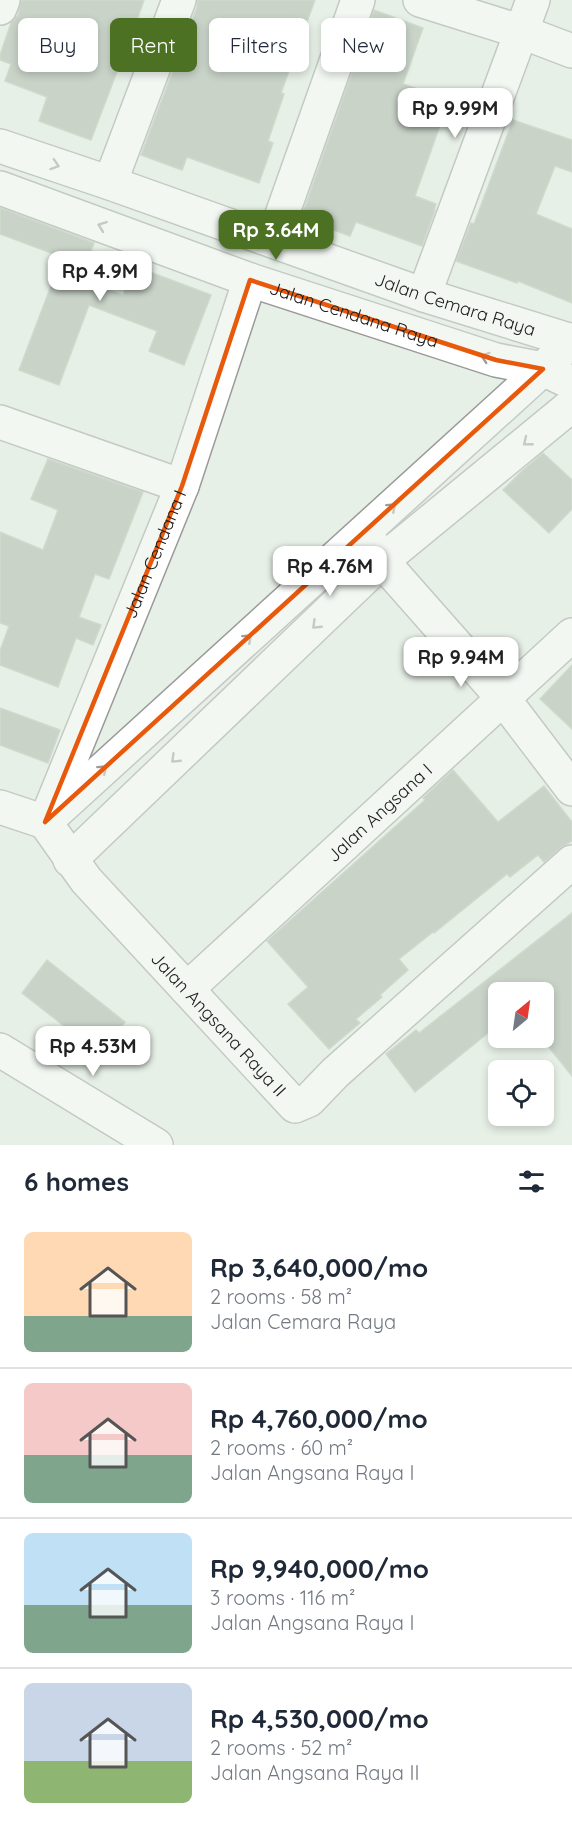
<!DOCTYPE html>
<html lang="en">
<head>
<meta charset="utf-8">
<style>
  :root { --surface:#fff; --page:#f6f6f7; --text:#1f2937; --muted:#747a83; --line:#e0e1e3; --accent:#4c7122 }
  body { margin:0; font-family:Quicksand,sans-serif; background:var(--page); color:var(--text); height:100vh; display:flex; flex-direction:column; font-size:22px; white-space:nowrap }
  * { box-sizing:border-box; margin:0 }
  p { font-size:20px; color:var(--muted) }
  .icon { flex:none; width:33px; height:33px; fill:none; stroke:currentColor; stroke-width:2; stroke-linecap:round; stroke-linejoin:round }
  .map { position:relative; height:1145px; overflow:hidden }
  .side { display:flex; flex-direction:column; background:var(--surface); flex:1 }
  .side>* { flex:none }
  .guide { position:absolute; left:18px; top:18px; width:537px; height:54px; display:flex; gap:12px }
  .needle { width:39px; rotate:29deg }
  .tools { position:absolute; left:488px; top:982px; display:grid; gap:12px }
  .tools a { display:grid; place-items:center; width:66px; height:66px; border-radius:9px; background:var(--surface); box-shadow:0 3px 9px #0003; font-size:30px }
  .price { position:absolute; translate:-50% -51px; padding:0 14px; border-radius:12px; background:#fff; color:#222; font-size:20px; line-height:39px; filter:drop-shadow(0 2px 3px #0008) }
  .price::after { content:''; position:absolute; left:50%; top:36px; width:18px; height:14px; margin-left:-9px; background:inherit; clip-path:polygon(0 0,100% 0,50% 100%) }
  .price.active { background:var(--accent); color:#fff }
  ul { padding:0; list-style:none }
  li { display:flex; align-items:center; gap:18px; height:150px; padding:0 24px }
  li+li { border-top:2px solid var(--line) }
  li span { display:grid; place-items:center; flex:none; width:168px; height:120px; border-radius:9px; color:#555 }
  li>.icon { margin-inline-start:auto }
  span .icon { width:72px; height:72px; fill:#fffc; stroke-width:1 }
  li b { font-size:26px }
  h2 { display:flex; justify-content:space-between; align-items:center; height:72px; padding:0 24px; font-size:26px }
  .chip { padding:0 21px; border-radius:9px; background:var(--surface); box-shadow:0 3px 9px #0003; font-size:21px; line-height:54px }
  .chip.active { background:var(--accent); color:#fff }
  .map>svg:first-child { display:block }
</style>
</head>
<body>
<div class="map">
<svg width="572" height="1145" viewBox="0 0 572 1145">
  <rect width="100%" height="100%" fill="#e7f0e7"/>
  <g fill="#a5afa2" stroke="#aec1aa" stroke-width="1.5">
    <polygon points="21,0 144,0 136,23 132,22 115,68 118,69 91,140 39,121 47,97 5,81 11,64 0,60 0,55 11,23 18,15"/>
    <polygon points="197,0 315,0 281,93 284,94 268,141 273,143 259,183 187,157 182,170 141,155 197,7"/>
    <polygon points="374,10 423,28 403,84 449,100 415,196 436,204 434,210 435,210 422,246 356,222 350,236 301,218"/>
    <polygon points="513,120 572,140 572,172 555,166 536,214 572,229 572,303 518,281 517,283 456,261 471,223 474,224"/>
    <polygon points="0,208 94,243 80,279 123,295 134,266 211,295 184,365 149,351 157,331 89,305 59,385 19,370 62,257 0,234"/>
    <polygon points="543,453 572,480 572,509 549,533 503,490 522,471"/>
    <polygon points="48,459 143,492 109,579 95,574 79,617 101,625 93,645 76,638 58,687 0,665 0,651 9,626 0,623 0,532 43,550 58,510 31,499"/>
    <polygon points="572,665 572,729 540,699"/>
    <polygon points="0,708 60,730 48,763 0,745"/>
    <polygon points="453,770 498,822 544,786 572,822 572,841 560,848 544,862 538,855 510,877 507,874 434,933 433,932 399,959 408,970 380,995 382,997 356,1019 360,1023 329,1049 288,1004 308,987 267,941 425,800 423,798"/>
    <polygon points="572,913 572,1076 543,1040 543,993 498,993 498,1025 415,1092 386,1054 416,1030 419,1033"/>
    <polygon points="47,960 125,1022 100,1054 22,993"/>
  </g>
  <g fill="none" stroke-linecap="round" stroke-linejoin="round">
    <g stroke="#9a9a9a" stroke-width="36">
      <g id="minor">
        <polyline points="420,0 522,32 572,51"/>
        <polyline points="0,8 3,0"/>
        <path id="s1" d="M 0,146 L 110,183 L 424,295 L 572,341"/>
        <polyline points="110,183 179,0"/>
        <path id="s2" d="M 0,188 L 250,280 L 496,360 L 543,369 L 572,383"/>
        <polyline points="273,240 358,0"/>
        <polyline points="424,295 533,0"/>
        <polyline points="0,422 182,486"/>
        <polyline points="371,542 382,561 502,697 572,789"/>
        <polyline points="0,807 45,822"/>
        <path id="s3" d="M 48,815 L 182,486 L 250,280"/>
        <path id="s4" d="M 45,822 L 86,880 L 295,1106 L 309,1100 L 335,1073 L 572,862"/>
        <polyline points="45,822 543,369 572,340"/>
        <polyline points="70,860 382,561 572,405"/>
        <path id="s5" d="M 187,989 L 572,635"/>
        <polyline points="0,1050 156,1145"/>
      </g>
    </g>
    <use href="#minor" stroke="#fff" stroke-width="33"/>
  </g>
  <defs><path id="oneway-chevron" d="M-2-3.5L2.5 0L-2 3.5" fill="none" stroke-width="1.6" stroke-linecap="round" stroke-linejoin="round" transform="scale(1.5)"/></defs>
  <g stroke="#9b9b9b">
    <use href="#oneway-chevron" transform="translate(55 165) rotate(18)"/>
    <use href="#oneway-chevron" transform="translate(102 226) rotate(-160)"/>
    <use href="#oneway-chevron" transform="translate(485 357) rotate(-162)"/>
    <use href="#oneway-chevron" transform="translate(527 442) rotate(141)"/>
    <use href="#oneway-chevron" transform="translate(392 507) rotate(-42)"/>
    <use href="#oneway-chevron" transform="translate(316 625) rotate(136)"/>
    <use href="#oneway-chevron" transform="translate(248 638) rotate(-42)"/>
    <use href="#oneway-chevron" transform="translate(175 759) rotate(136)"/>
    <use href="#oneway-chevron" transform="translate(103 769) rotate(-42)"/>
  </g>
  <path d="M0 0H572V1145H0ZM 250,280 L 496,360 L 543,369 L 45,822 L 182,486 Z" fill="#e7f0e7" fill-opacity=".55" fill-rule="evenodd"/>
  <path fill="none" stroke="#e8590c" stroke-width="4.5" stroke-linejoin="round" d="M 250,280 L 496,360 L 543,369 L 45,822 L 182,486 Z"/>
  <g text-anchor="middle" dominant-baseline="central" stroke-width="4.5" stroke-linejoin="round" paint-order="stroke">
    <g font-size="18" fill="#202020" stroke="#fff">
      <text stroke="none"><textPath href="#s1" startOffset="482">Jalan Cemara Raya</textPath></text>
      <text stroke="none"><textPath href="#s2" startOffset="376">Jalan Cendana Raya</textPath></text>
      <text stroke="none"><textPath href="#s3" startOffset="282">Jalan Cendana I</textPath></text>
      <text stroke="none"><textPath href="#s5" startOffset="261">Jalan Angsana I</textPath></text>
      <text stroke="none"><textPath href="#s4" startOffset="267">Jalan Angsana Raya II</textPath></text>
    </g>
  </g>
</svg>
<div class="tools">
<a><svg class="needle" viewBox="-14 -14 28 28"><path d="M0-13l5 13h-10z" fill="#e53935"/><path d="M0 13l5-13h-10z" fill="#747a83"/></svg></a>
<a><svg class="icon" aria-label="locate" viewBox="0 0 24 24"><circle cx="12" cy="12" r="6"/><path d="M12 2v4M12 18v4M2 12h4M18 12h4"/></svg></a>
</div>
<b class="price" style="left:455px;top:139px">Rp 9.99M</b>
<b class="price active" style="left:276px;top:261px">Rp 3.64M</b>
<b class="price" style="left:100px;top:302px">Rp 4.9M</b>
<b class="price" style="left:330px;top:597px">Rp 4.76M</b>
<b class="price" style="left:461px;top:688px">Rp 9.94M</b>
<b class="price" style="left:93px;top:1077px">Rp 4.53M</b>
<div class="guide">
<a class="chip">Buy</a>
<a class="chip active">Rent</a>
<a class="chip">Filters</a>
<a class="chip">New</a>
</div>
</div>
<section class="side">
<h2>6 homes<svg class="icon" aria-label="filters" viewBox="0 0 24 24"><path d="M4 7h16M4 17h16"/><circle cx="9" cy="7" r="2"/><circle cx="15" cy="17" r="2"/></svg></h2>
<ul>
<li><span style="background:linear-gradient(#ffd9b3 70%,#7fa58c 0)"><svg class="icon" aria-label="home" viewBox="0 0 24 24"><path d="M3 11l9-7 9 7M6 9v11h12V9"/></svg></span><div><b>Rp 3,640,000/mo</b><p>2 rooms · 58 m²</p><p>Jalan Cemara Raya</p></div></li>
<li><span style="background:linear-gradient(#f6c9c9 60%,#7fa58c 0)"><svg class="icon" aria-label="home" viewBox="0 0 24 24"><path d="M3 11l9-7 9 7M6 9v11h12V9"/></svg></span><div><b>Rp 4,760,000/mo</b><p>2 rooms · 60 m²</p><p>Jalan Angsana Raya I</p></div></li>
<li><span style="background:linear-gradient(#bfe0f5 60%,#7fa58c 0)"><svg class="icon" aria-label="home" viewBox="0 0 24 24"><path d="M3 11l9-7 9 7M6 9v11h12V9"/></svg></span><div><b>Rp 9,940,000/mo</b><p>3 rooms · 116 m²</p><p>Jalan Angsana Raya I</p></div></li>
<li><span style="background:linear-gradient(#c9d6e8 65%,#8fb573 0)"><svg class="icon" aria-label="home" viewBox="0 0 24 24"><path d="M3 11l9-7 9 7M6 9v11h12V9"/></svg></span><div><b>Rp 4,530,000/mo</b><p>2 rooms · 52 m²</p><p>Jalan Angsana Raya II</p></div></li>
</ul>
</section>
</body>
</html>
